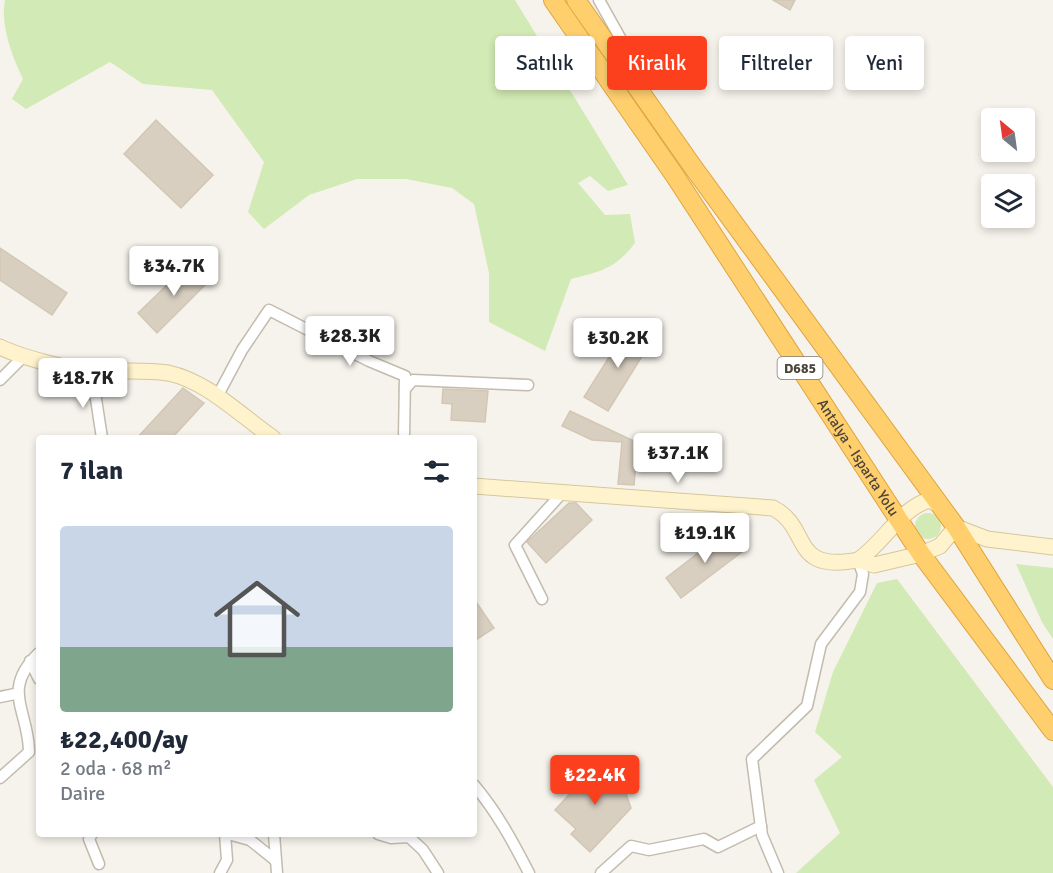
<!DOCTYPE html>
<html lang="tr">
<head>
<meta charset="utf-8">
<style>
  :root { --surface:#fff; --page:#f6f6f7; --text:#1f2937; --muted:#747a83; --line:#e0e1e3; --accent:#fc3f1d }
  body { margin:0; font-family:Signika,sans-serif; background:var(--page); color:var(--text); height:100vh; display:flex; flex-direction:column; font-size:22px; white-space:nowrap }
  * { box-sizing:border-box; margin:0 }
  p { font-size:20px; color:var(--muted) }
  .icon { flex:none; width:33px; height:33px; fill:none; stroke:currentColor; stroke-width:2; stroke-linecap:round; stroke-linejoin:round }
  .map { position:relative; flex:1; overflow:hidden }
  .drawer { position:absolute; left:36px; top:435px; width:441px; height:402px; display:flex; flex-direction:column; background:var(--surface); border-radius:6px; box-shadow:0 3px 9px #0003 }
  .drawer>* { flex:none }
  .banner { position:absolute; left:495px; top:36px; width:468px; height:54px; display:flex; gap:12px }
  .needle { width:39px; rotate:331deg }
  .fabs { position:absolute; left:981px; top:108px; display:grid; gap:12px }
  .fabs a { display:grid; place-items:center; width:54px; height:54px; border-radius:6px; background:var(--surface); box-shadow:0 3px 9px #0003; font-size:30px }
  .price { position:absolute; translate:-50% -51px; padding:0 14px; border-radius:6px; background:#fff; color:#222; font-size:20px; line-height:39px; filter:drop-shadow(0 2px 3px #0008) }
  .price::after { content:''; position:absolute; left:50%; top:36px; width:18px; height:14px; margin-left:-9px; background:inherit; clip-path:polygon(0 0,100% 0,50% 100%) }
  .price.current { background:var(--accent); color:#fff }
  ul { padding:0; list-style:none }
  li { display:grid; align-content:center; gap:12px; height:318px; padding:0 24px }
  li+li { border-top:2px solid var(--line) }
  li span { display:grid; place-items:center; height:186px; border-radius:6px; color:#555 }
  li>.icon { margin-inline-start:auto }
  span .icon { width:108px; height:108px; fill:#fffc; stroke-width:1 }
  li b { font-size:26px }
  h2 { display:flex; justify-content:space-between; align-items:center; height:72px; padding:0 24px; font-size:26px }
  .chip { padding:0 21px; border-radius:6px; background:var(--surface); box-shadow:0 3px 9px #0003; font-size:21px; line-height:54px }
  .chip.current { background:var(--accent); color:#fff }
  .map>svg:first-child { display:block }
</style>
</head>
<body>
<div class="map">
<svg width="1053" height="873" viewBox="0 0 1053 873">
  <rect width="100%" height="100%" fill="#f6f3ec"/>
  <g fill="#d2eab5">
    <path d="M 5,0 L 515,0 L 628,185 L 608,191 L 590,176 L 578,183 L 605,215 L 630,214 L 635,243 C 615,269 602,271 571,279 L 545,351 L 489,322 L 489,273 L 474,204 L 452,188 L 406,179 L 357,179 L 309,195 L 264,229 L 248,212 L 264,162 L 212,90 L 143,84 L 110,62 L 26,109 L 12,99 L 23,79 C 12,56 0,25 5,0 Z"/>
    <circle cx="928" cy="526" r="13"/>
    <polygon points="1016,564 1053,568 1053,639 1042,622"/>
    <polygon points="897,579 1053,787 1053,873 796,873 840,833 814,780 842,757 815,732 833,672 877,583"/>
  </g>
  <g fill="#d8cfc1" stroke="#d3c7b4" stroke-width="1.5">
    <polygon points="773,0 795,0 790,10"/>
    <polygon points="156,120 213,175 181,208 124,154"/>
    <polygon points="0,248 67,293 52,315 0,280"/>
    <polygon points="192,261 210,280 157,333 138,313"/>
    <polygon points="626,330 654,337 608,411 584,397"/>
    <polygon points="183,388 204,403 172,438 137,438"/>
    <polygon points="443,389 488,391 485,422 451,420 452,404 442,403"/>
    <polygon points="570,411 638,443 634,485 618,484 622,442 592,440 562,426"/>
    <polygon points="569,503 576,503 592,520 546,563 527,542"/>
    <polygon points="728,530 743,551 681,598 666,578"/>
    <polygon points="474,599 494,628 474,641"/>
    <polygon points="600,761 621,780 631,808 590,852 571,834 576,829 555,810"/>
  </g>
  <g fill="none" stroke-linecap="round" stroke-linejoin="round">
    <g stroke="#c2bbae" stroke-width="13">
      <g id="street">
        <polyline points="599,0 623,43 623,66"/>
        <polyline points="85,371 96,399 102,438"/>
        <polyline points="0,380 24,356"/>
        <polyline points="405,389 413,380 528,385"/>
        <polyline points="217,397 242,350 269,310 369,361 405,376 404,438"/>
        <polyline points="542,599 515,545 563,492"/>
        <polyline points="30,661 39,679"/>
        <polyline points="0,697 15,694"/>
        <path d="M 0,778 L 29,752 C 29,711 0,690 39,653"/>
        <path d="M 474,785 C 497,812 513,842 529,873"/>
        <polyline points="92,834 89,839 99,864"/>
        <polyline points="228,834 250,840 275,860"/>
        <polyline points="274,834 277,873"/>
        <polyline points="378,834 391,838 409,837 423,850 438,873"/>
        <polyline points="220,873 227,860 225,834"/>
        <polyline points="601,873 631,846 649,850 704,839 718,847 761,826"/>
        <polyline points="778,873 762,835 752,759 807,706 821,644 860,592 863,574 858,560"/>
      </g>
    </g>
    <g stroke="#d6c79b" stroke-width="17">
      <g id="secondary">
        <path d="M 0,347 C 18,356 69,370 89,371 C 114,372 143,369 168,373 C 207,381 240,415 273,438"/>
        <path d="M 474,486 L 773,508 C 812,528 789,573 858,560"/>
        <path d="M 940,506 L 930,500 C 901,507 883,544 858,560 L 874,565 L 921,554 L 940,546 L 956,527 L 987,539 L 1053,547"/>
      </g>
    </g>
    <g stroke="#e0a43c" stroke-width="20">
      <g id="highway">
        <path id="s1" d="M 553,0 L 675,176 L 921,554 L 1053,731"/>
        <polyline points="576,0 693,167 956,527 1053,680"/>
      </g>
    </g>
    <use href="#street" stroke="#fff" stroke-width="10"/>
    <use href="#secondary" stroke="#fff3cd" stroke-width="15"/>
    <use href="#highway" stroke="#ffcf6e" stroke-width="18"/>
  </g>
  <g text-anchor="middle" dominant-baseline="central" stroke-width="4.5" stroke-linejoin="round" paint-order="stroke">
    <rect fill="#fff" stroke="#817c74" stroke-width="1.5" x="777.5" y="357" width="45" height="22" rx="4.5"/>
    <g font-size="14" font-weight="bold" fill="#4b4439">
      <text x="800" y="368">D685</text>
    </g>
    <g font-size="15" fill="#4b4439" stroke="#fff">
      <text stroke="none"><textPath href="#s1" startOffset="550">Antalya - Isparta Yolu</textPath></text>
    </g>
  </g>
</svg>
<div class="fabs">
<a><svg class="needle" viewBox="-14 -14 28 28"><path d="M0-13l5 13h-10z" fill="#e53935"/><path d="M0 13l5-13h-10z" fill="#747a83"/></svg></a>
<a><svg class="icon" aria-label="layers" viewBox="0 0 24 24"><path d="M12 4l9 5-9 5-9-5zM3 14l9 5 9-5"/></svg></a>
</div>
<b class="price" style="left:174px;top:297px">₺34.7K</b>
<b class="price" style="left:350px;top:367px">₺28.3K</b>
<b class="price" style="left:618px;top:369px">₺30.2K</b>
<b class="price" style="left:83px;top:409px">₺18.7K</b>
<b class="price" style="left:678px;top:484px">₺37.1K</b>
<b class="price" style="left:705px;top:564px">₺19.1K</b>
<b class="price current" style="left:595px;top:806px">₺22.4K</b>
<div class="banner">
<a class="chip">Satılık</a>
<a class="chip current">Kiralık</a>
<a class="chip">Filtreler</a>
<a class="chip">Yeni</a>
</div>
<section class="drawer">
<h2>7 ilan<svg class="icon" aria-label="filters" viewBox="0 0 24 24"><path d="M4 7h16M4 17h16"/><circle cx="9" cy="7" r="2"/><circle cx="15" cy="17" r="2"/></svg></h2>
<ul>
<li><span style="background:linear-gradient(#c9d6e8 65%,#7fa58c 0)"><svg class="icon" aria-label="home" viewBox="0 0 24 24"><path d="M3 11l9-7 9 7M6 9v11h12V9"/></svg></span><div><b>₺22,400/ay</b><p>2 oda · 68 m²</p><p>Daire</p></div></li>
</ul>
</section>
</div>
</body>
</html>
